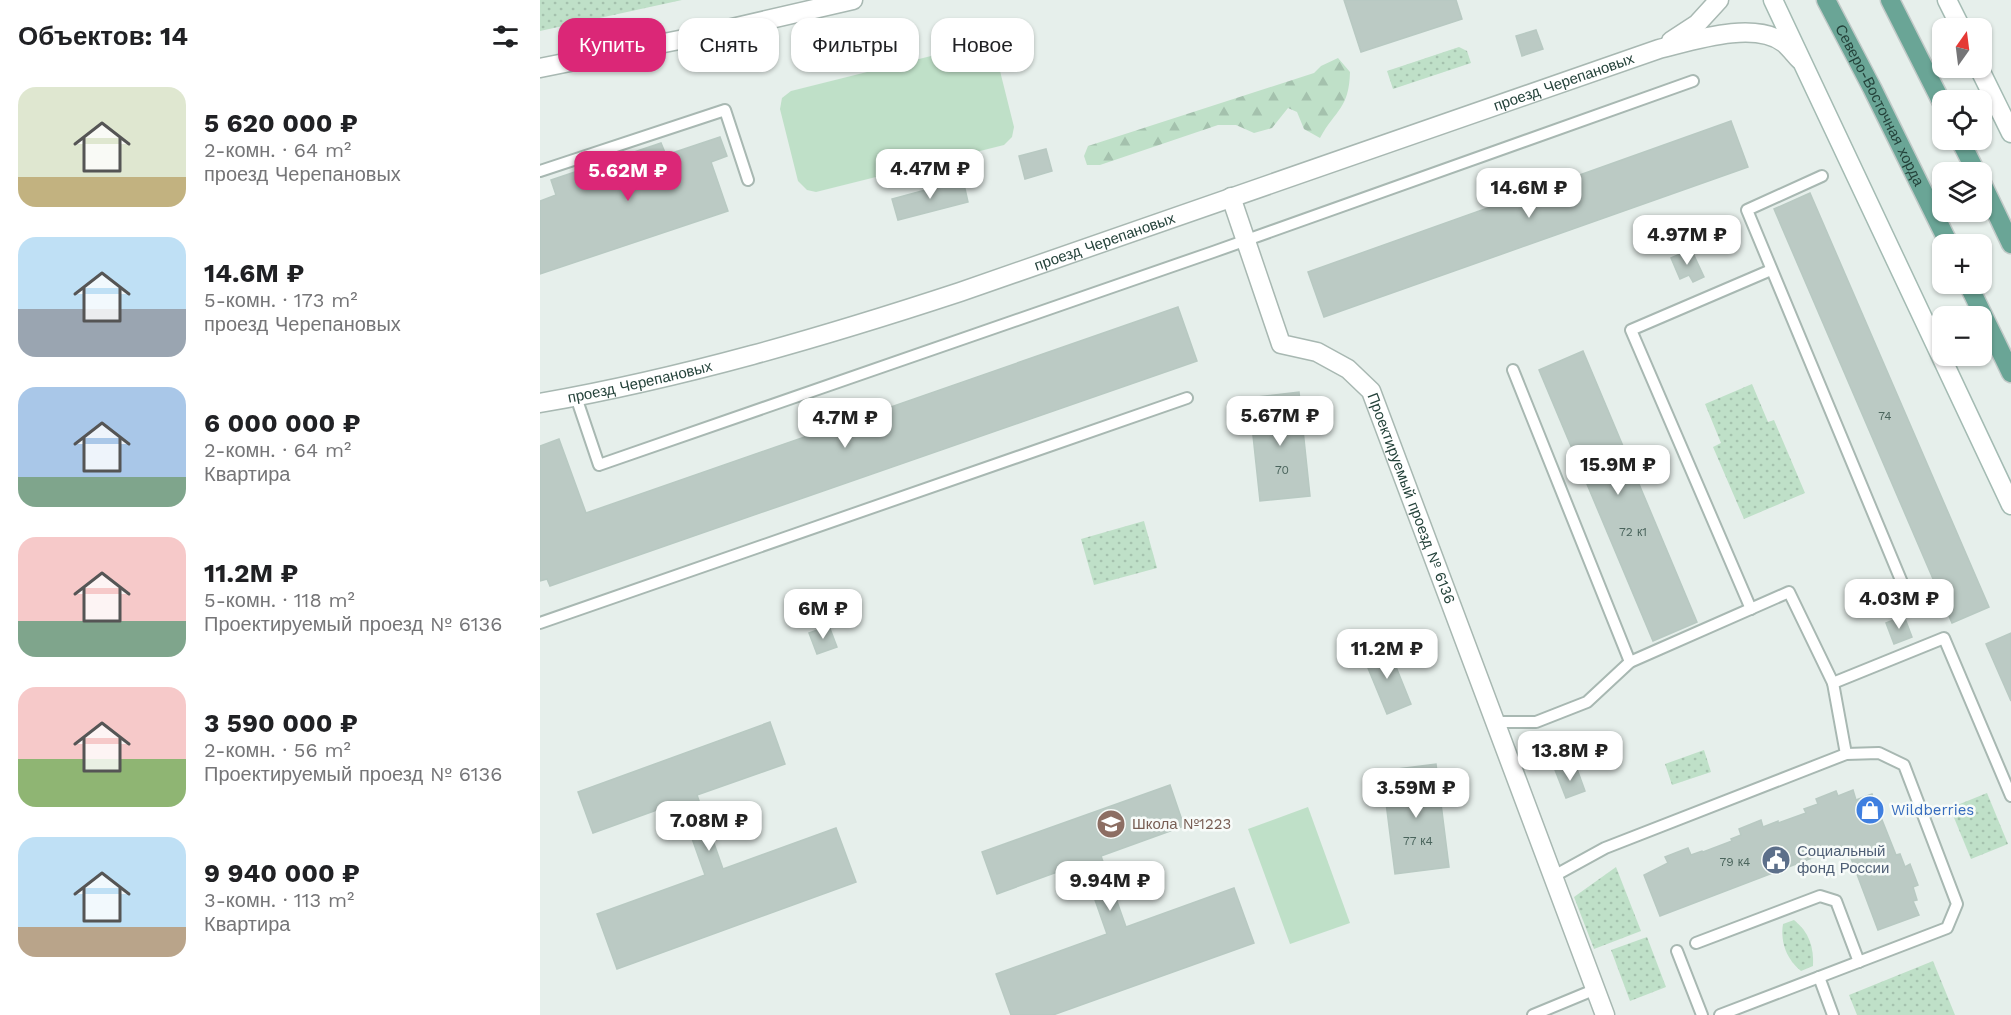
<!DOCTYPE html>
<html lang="ru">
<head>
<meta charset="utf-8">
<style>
  :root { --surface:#fff; --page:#f6f6f6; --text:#202124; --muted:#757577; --accent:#db2777 }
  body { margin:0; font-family:"Work Sans",sans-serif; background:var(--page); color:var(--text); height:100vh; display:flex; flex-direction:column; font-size:22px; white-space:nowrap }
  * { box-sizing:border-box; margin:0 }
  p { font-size:20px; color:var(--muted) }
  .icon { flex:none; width:33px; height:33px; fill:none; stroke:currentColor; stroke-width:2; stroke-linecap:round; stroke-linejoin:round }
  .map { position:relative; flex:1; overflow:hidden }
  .panel { display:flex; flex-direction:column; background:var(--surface); width:540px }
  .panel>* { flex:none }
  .guide { position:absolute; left:18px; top:18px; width:570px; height:54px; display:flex; gap:12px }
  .needle { width:39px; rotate:14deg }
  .tools { position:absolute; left:1392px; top:18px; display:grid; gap:12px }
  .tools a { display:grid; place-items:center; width:60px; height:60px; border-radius:12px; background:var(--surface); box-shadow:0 2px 4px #0004; font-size:30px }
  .price { position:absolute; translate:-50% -51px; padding:0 14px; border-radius:12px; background:#fff; color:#222; font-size:20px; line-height:39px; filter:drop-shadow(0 2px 3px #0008) }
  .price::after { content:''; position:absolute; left:50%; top:36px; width:18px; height:14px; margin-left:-9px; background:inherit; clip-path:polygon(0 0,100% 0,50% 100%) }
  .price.active { background:var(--accent); color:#fff }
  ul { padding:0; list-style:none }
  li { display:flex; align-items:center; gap:18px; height:150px; padding:0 18px }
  li span { display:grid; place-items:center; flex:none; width:168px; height:120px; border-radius:18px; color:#555 }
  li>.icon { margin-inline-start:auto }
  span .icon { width:72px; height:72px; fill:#fffc; stroke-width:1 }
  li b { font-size:26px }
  h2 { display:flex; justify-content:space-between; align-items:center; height:72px; padding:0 18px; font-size:26px }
  .chip { padding:0 21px; border-radius:18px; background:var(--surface); box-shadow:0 2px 4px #0004; font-size:21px; line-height:54px }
  .chip.active { background:var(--accent); color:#fff }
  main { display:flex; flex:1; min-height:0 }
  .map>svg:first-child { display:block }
</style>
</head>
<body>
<main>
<section class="panel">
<h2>Объектов: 14<svg class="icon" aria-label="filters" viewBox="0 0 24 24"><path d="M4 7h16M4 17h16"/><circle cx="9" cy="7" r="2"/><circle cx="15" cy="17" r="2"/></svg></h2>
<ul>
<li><span style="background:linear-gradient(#dfe7d0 75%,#c2b280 0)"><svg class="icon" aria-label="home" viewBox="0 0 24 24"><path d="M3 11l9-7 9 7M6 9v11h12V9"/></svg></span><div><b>5 620 000 ₽</b><p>2-комн. · 64 m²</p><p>проезд Черепановых</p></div></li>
<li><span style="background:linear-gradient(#bfe0f5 60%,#9aa5b1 0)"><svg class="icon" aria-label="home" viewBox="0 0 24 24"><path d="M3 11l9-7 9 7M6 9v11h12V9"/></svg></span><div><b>14.6M ₽</b><p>5-комн. · 173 m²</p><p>проезд Черепановых</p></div></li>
<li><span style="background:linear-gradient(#a9c7e8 75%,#7fa58c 0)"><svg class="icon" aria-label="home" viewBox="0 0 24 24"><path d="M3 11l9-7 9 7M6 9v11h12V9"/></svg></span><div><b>6 000 000 ₽</b><p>2-комн. · 64 m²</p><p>Квартира</p></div></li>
<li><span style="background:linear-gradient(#f6c9c9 70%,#7fa58c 0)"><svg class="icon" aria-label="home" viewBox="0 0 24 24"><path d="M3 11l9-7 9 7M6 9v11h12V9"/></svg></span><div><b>11.2M ₽</b><p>5-комн. · 118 m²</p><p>Проектируемый проезд № 6136</p></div></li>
<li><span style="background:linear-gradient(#f6c9c9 60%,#8fb573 0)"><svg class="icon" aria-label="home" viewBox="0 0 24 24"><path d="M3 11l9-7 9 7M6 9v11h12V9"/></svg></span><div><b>3 590 000 ₽</b><p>2-комн. · 56 m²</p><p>Проектируемый проезд № 6136</p></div></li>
<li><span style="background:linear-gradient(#bfe0f5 75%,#b9a48a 0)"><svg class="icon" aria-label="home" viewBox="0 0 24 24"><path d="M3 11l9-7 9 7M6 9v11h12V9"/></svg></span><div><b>9 940 000 ₽</b><p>3-комн. · 113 m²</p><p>Квартира</p></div></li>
</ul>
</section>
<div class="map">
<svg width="1471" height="1015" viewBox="0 0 1471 1015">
  <defs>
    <pattern id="green-dots" width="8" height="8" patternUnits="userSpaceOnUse" patternTransform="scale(1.5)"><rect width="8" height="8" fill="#bfe0c8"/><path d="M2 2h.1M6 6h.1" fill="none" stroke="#a4c1ad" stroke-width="1.8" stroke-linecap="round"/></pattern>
    <pattern id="forest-firs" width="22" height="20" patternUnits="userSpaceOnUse" patternTransform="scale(1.5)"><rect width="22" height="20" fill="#bfe0c8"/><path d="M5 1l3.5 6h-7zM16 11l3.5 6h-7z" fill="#a4c1ad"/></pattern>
  </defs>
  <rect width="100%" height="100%" fill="#e6efeb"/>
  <g fill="url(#green-dots)">
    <polygon points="0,0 142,0 0,31"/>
    <polygon points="919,47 927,51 931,63 853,89 847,71"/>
    <polygon points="1212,384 1228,422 1234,420 1265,493 1204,519 1173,447 1181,443 1165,404"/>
    <polygon points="604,521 617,568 554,585 541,539"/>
    <polygon points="1164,750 1171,772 1132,785 1125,764"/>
    <polygon points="1447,793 1468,844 1431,859 1410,808"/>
    <polygon points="1076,867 1101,931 1054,949 1034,897"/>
    <path d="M 1254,920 C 1269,932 1274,947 1273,966 L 1261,971 C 1247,960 1240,942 1243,924 Z"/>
    <polygon points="1107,937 1126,987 1090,1001 1071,950"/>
    <polygon points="1393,961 1415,1015 1317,1015 1309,995"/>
  </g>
  <path fill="url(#forest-firs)" d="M 798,58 L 810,72 C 809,109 796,109 780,138 L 764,129 L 757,112 L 748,108 L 732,128 L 714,133 L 696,125 L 678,125 L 560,165 L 547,165 L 544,156 L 548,146 L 774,73 L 781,66 Z"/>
  <g fill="#bfe0c8">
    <polygon points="439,44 449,47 456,55 474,127 472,137 464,145 276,192 267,190 258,181 240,109 242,98 251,91"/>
    <polygon points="768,807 810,923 750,944 708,829"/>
  </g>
  <g fill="#bbcac4" stroke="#b8c9c2" stroke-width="1.5">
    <polygon points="804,0 916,0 922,19 821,52"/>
    <polygon points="996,30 1003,49 982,56 976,36"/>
    <polygon points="1191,121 1208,167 784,317 768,272"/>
    <polygon points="180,137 187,156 171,162 188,211 0,274 0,201 16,195 11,180 121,143 126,155"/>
    <polygon points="506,149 512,171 485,179 479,156"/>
    <polygon points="423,180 428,202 358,220 352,199"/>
    <polygon points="1270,193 1449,607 1412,623 1234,209"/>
    <polygon points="1151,249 1164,277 1153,282 1149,275 1140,279 1131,258"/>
    <polygon points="638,307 657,361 10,586 7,579 0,581 0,446 19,439 46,513"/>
    <polygon points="1043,351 1157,622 1113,641 999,370"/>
    <polygon points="759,392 770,496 720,501 709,398"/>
    <polygon points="1364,616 1372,637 1354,644 1346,623"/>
    <polygon points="289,626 297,647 277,654 269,633"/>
    <polygon points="1471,633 1471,701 1446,644"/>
    <polygon points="848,647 871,704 847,714 823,656"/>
    <polygon points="230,722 245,764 157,795 183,869 296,828 316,882 77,969 57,914 165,875 139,802 53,833 38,792"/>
    <polygon points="896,764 909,867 855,874 842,771"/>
    <polygon points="1023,767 1025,774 1037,769 1045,791 1026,798 1015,770"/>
    <polygon points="630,785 644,826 561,856 586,927 694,888 714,943 513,1015 471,1015 456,974 567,934 542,863 457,894 442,852"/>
    <polygon points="1313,790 1316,800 1332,794 1339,812 1336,813 1339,822 1342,820 1356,855 1360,854 1365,867 1370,864 1378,885 1373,887 1377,900 1373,901 1379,915 1338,930 1306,845 1120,916 1104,875 1128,863 1125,857 1148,848 1151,855 1162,851 1163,852 1192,841 1191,839 1201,835 1199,829 1221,820 1223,827 1238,821 1238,823 1266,813 1264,809 1278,804 1276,799 1296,791 1298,796"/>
  </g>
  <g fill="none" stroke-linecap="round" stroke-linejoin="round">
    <g stroke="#a8b8b2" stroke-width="14">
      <g id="service">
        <polyline points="0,171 185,110 208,180"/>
        <polyline points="1282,176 1207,210 1368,597"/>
        <polyline points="973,370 1090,662"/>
        <polyline points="36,397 59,465 673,252 1153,81"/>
        <polyline points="1211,609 1091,330 1231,270"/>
        <polyline points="0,623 647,398"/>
        <polyline points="1293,683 1306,754"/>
        <polyline points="955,722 996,722 1047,702 1090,662 1249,592 1293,683 1404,638 1471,796"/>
        <polyline points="1014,876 1065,848 1306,754 1339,753 1364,765 1417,904 1407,928 1180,1015"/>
        <polyline points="1156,943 1280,896 1296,901 1319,962"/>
        <polyline points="1137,951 1162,1015"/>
        <polyline points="1279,977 1293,1015"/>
        <polyline points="993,1015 1056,989"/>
      </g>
    </g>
    <g stroke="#a8b8b2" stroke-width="21">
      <g id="minor">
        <polyline points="1131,41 1157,24 1179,0"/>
        <polyline points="0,68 149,38 313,0"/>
        <path id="s1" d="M 691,197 L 741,344 L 777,352 L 808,369 L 831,391 L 1065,1015"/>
        <path id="s2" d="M 0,403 C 143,378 283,337 420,292 L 1119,49 C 1152,41 1214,20 1244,43 C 1250,48 1255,55 1260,60"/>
      </g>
    </g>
    <g stroke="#a4bbb3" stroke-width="21">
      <g id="secondary">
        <polyline points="1233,0 1471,505"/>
        <polyline points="1407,0 1421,28"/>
        <polyline points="1439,68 1471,133"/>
      </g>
    </g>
    <g stroke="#c2cac8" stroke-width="21">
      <g id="primary">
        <path id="s3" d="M 1286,0 L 1332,88 L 1409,244"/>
        <polyline points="1350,0 1402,103"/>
        <polyline points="1420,140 1436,172"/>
        <polyline points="1442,183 1471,244"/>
        <polyline points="1428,284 1471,373"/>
      </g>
    </g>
    <use href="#service" stroke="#fff" stroke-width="10"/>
    <use href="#minor" stroke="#fff" stroke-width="18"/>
    <use href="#secondary" stroke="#fff" stroke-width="18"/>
    <use href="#primary" stroke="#6aa596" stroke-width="18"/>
  </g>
  <defs>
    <g id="shop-disc" transform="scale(1.5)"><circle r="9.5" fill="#3f7fe0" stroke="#f7fbf9"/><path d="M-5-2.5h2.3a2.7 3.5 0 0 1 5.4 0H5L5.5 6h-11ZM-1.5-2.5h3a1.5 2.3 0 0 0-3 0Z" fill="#fff"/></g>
    <g id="school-disc" transform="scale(1.5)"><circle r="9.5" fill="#8d6e63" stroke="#f7fbf9"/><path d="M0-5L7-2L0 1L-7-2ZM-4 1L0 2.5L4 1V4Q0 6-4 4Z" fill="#fff"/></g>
    <g id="civic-disc" transform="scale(1.5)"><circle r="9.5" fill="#5c6f8a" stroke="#f7fbf9"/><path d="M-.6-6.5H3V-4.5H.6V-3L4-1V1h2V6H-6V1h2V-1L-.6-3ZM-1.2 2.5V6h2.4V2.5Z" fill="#fff"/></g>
  </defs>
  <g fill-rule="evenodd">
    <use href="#shop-disc" x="1330" y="810"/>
    <use href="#school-disc" x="571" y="824"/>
    <use href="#civic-disc" x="1236" y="860"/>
  </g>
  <g text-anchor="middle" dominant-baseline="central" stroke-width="5" stroke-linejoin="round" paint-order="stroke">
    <g font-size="12" fill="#4a645c">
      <text x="1345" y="416">74</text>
      <text x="742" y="470">70</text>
      <text x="1093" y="532">72 к1</text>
      <text x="878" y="841">77 к4</text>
      <text x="1195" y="862">79 к4</text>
    </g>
    <g font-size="15" fill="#24423a" stroke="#f7fbf9">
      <text stroke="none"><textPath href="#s2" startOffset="1074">проезд Черепановых</textPath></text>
      <text stroke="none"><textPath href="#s3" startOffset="118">Северо-Восточная хорда</textPath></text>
      <text stroke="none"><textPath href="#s2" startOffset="588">проезд Черепановых</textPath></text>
      <text stroke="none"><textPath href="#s2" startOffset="102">проезд Черепановых</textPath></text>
      <text stroke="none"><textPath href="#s1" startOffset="374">Проектируемый проезд № 6136</textPath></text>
    </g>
    <g font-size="15" fill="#366cbe" stroke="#f7fbf9" text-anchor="start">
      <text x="1351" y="810">Wildberries</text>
    </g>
    <g font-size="15" fill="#785e54" stroke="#f7fbf9" text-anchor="start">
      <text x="592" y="824">Школа №1223</text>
    </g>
    <g font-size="15" fill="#4e5e75" stroke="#f7fbf9" text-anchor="start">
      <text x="1257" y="851">Социальный<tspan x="1257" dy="17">фонд России</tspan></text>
    </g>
  </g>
</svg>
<div class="tools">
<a><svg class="needle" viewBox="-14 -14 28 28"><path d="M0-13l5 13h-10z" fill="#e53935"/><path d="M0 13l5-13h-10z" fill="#757577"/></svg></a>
<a><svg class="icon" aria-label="locate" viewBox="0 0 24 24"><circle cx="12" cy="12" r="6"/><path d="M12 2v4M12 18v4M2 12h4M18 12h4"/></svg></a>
<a><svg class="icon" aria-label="layers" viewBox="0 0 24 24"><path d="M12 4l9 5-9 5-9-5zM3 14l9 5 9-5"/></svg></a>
<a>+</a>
<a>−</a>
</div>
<b class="price" style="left:390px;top:200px">4.47M ₽</b>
<b class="price active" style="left:88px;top:202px">5.62M ₽</b>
<b class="price" style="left:989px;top:219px">14.6M ₽</b>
<b class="price" style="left:1147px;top:266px">4.97M ₽</b>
<b class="price" style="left:740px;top:447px">5.67M ₽</b>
<b class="price" style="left:305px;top:449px">4.7M ₽</b>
<b class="price" style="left:1078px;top:496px">15.9M ₽</b>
<b class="price" style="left:1359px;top:630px">4.03M ₽</b>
<b class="price" style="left:283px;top:640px">6M ₽</b>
<b class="price" style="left:847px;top:680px">11.2M ₽</b>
<b class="price" style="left:1030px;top:782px">13.8M ₽</b>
<b class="price" style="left:876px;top:819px">3.59M ₽</b>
<b class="price" style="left:169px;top:852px">7.08M ₽</b>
<b class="price" style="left:570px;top:912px">9.94M ₽</b>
<div class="guide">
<a class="chip active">Купить</a>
<a class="chip">Снять</a>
<a class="chip">Фильтры</a>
<a class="chip">Новое</a>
</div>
</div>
</main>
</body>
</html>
